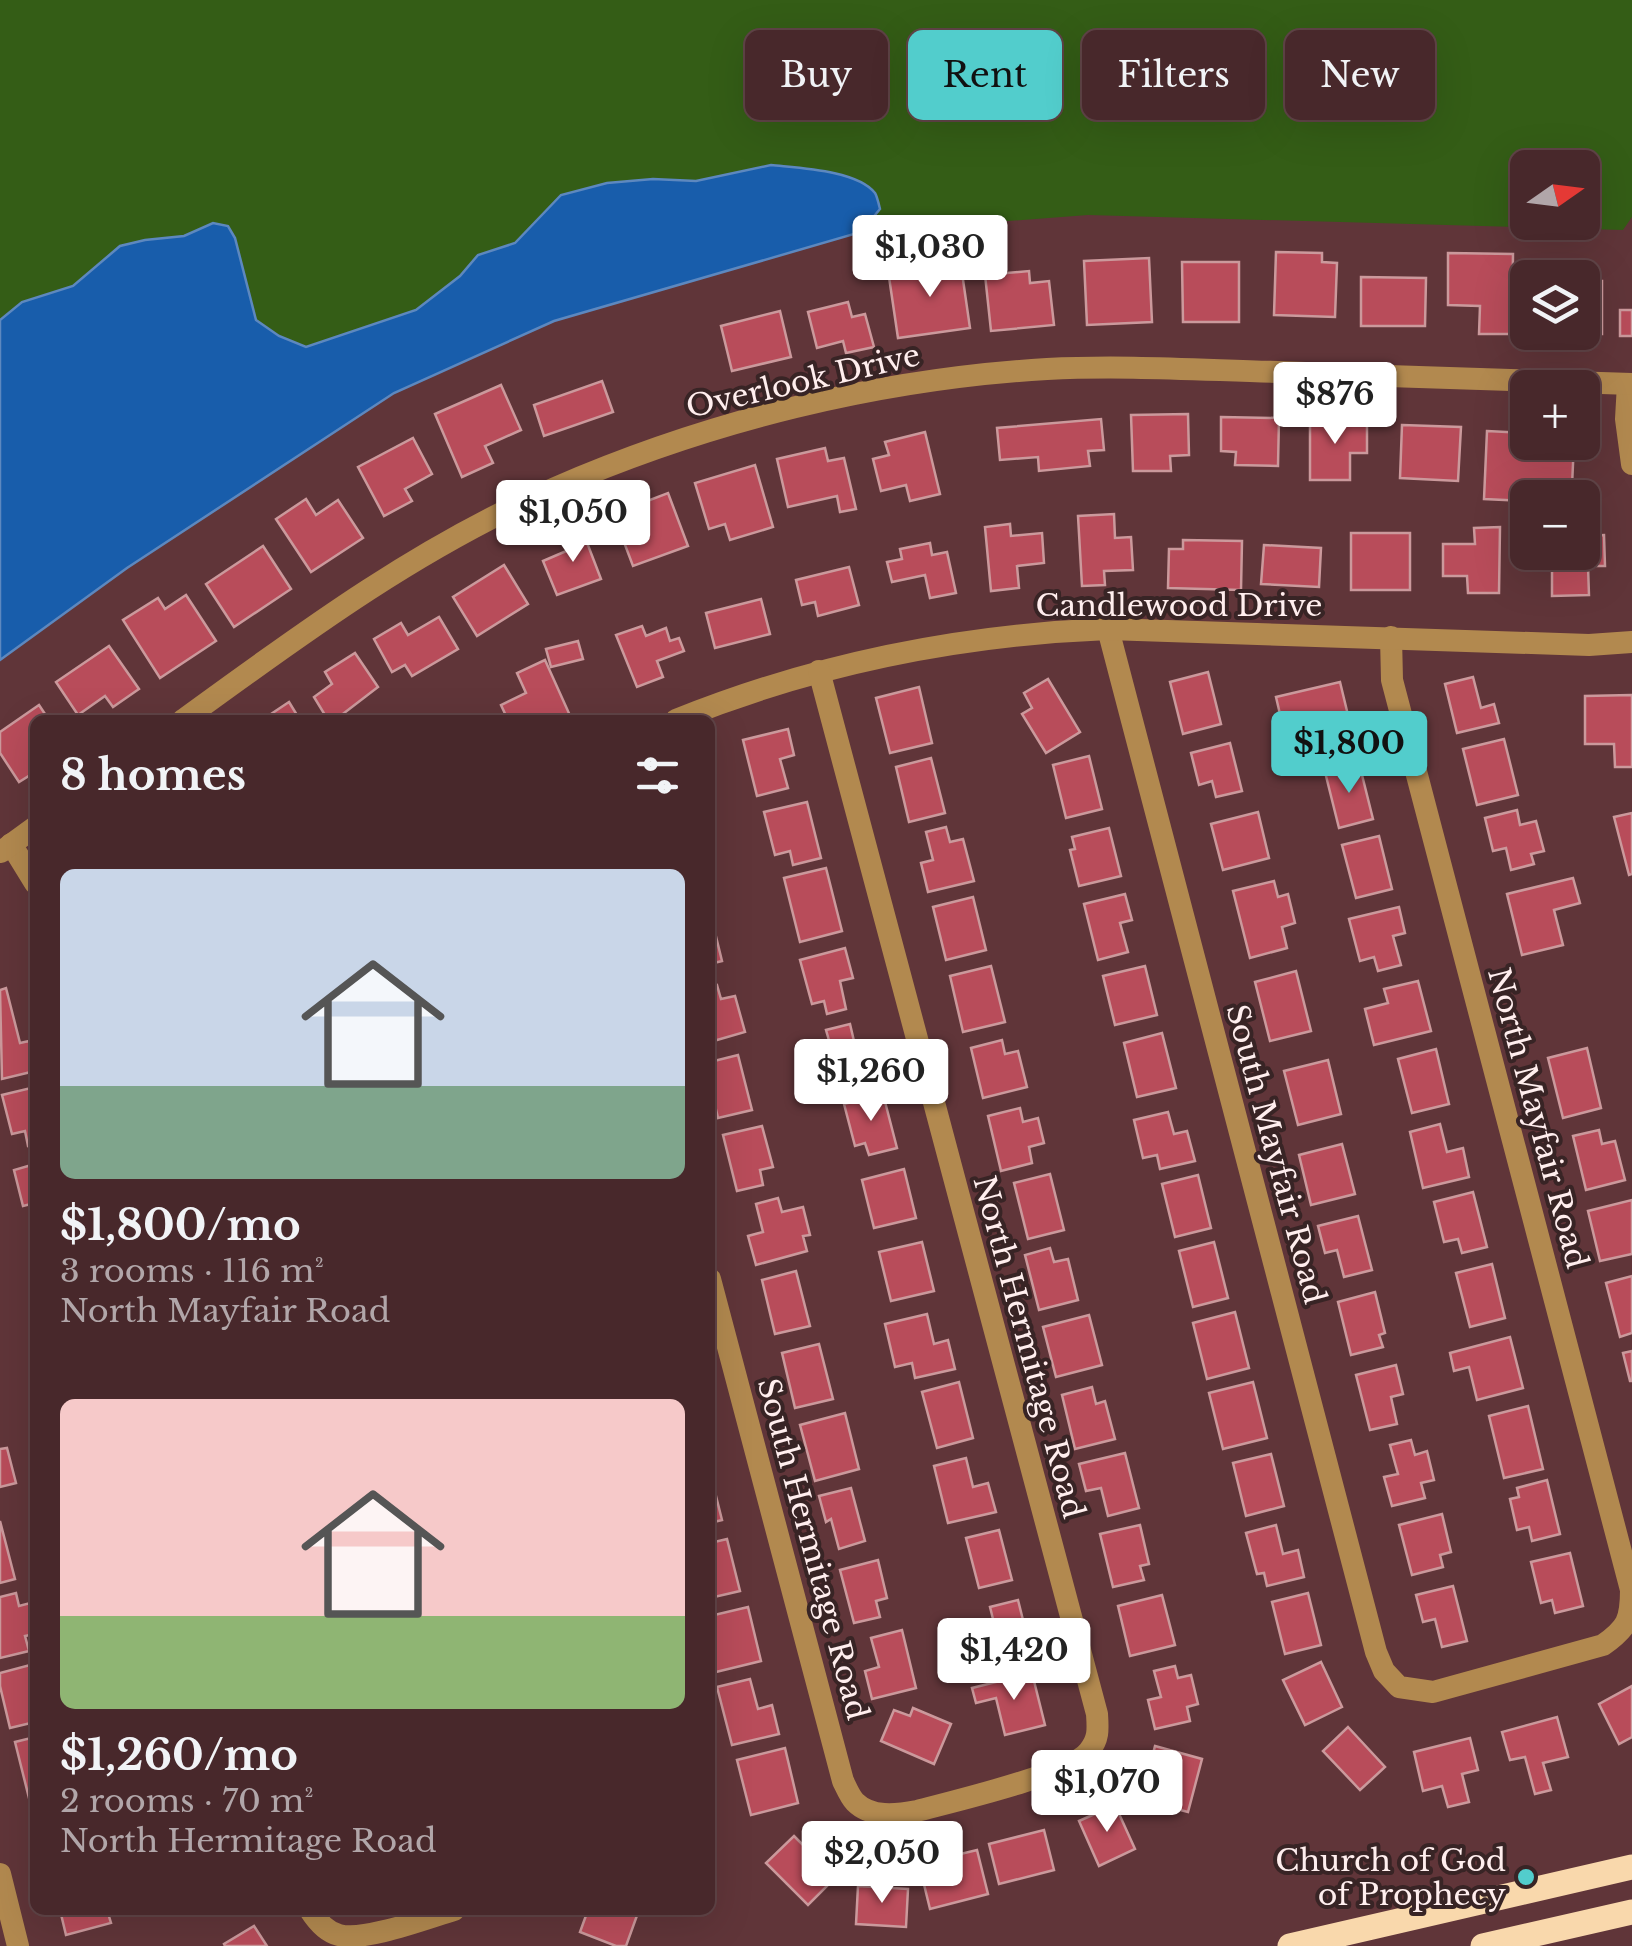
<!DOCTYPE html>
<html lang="en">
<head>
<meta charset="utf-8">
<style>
  :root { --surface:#48282b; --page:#523437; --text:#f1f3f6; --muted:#b1a6a9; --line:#604447; --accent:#52cdcc }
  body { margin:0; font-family:"Libre Baskerville",serif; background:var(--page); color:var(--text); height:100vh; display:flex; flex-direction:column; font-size:38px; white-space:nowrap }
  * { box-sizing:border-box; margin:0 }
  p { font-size:32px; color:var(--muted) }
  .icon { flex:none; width:55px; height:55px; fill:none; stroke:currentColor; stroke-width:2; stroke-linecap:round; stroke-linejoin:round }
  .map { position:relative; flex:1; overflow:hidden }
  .side { position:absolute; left:30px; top:715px; width:685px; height:1200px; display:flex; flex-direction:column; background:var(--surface); border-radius:15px; box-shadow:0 10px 40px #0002,0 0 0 2px var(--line) }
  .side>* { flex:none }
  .top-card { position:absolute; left:745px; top:30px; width:735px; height:90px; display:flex; gap:20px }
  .needle { width:65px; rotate:76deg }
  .controls { position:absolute; left:1510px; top:150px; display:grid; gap:20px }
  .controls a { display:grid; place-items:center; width:90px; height:90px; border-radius:15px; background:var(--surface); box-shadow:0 10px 40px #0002,0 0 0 2px var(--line); font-size:50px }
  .price { position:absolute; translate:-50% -85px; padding:0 22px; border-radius:10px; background:#fff; color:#222; font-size:32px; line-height:65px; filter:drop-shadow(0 2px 5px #0008) }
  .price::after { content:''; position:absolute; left:50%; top:60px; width:30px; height:22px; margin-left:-15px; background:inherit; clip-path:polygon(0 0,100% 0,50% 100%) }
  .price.selected { background:var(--accent); color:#111 }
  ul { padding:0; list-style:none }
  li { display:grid; align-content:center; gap:20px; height:530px; padding:0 30px }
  li span { display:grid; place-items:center; height:310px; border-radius:15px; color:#555 }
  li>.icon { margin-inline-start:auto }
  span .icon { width:180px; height:180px; fill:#fffc; stroke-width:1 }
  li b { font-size:42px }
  h2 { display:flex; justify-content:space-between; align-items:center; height:120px; padding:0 30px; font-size:42px }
  .pill { padding:0 35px; border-radius:15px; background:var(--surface); box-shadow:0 10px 40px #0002,0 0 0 2px var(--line); font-size:35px; line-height:90px }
  .pill.selected { background:var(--accent); color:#111 }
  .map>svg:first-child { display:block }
</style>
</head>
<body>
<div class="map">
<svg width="1632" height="1946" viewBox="0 0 1632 1946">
  <rect width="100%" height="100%" fill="#603539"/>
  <path fill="#345d16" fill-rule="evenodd" d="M 0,0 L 1632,0 L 1632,217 L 1623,230 L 1088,215 L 861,232 L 554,321 L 394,393 L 127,568 L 0,660 ZM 1528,168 L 1582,168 L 1582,222 L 1528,222 Z"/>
  <path fill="#185dab" stroke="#5d88bf" stroke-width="2.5" d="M 771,165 C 798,168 857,170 875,193 C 877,196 879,205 880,209 L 861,232 L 554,321 L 394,393 L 127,568 L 0,660 L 0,320 L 22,302 L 73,286 L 120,246 L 145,240 L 184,236 L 213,223 L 228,226 L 235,238 L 256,320 L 279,336 L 306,347 L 416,310 L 460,276 L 478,255 L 515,243 L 561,195 L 607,183 L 653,179 L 696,181 Z"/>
  <g fill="#b84c5a" stroke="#cb999c" stroke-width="2.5">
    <polygon points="1276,252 1322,253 1322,262 1337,263 1335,317 1274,315"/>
    <polygon points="1448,253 1513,254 1512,334 1479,334 1480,306 1448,305"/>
    <polygon points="1149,258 1152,322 1087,325 1084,261"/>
    <polygon points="960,259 970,328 898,338 889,277 927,272 926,264"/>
    <polygon points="1182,262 1239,262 1239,322 1183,322"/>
    <polygon points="1029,271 1030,283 1049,281 1054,325 991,331 985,275"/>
    <polygon points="1361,277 1426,278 1425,326 1361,326"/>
    <polygon points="1582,281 1602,281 1602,334 1539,334 1582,332"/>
    <polygon points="848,302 852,317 865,314 874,347 846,353 843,341 817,348 808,312"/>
    <rect x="1620" y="310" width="12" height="26"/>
    <polygon points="780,311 791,357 732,371 721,326"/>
    <polygon points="602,381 613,412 544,436 534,405"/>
    <polygon points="501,385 521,430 485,446 493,463 462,477 435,414"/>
    <polygon points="1188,414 1189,455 1170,456 1171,471 1133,471 1131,415"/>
    <polygon points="1221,417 1279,418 1278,466 1235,465 1236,452 1221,451"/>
    <polygon points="1101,419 1104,450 1088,451 1090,466 1039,471 1038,457 1000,460 997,428"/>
    <polygon points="1310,419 1367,419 1367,453 1350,453 1350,480 1310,480"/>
    <polygon points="1402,425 1461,427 1458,481 1400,478"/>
    <polygon points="1487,431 1528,433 1528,442 1574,442 1572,486 1554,486 1553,498 1528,498 1528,501 1484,499"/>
    <polygon points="925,432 940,494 910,501 906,485 881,491 873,459 889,455 885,442"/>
    <polygon points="413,438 432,474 405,489 412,501 384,516 358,467"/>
    <polygon points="825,448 828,461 844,458 856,509 840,512 837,496 788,507 777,459"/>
    <polygon points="755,465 773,527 730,540 725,524 709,529 695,483"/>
    <polygon points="668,493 688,546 633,566 619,529 648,518 642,503"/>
    <polygon points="306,499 316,515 338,500 363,538 311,572 276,519"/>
    <polygon points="1114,514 1115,538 1131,537 1133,570 1104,571 1105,585 1082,586 1078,516"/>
    <polygon points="1010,524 1011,536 1042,533 1044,563 1017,566 1019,588 991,591 985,527"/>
    <polygon points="581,527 601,579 557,595 543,561 571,549 565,533"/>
    <polygon points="1500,527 1499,593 1468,593 1467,576 1443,576 1443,544 1475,544 1474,528"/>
    <rect x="1351" y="533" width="59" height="57"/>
    <polygon points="1604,535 1605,566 1588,566 1589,595 1552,596 1552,552 1582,552 1582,536"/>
    <polygon points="1183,540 1242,541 1241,590 1168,588 1169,549 1183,549"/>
    <polygon points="930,543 932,555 947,552 956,593 930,598 925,575 892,582 887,562 902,559 900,549"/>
    <polygon points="1264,545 1321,548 1319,587 1261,584"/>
    <polygon points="263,546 291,589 234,627 206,584"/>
    <polygon points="504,565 528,604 477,636 453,597"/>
    <polygon points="849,567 859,605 818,616 815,602 802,605 796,580"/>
    <polygon points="186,595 216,641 160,678 123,620 158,598 165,609"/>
    <polygon points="761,599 770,634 715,648 706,613"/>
    <polygon points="439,617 458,649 412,676 405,665 392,672 374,639 401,623 408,635"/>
    <polygon points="642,626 646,636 666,628 670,641 679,638 684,651 657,661 663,677 637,687 616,635"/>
    <polygon points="578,641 583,659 551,667 546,649"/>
    <polygon points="109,646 139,689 113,707 105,696 78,715 56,682"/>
    <polygon points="355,653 378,687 335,720 328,720 314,697 332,684 325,672"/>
    <polygon points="545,660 572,720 508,720 501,705 526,693 517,673"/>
    <polygon points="1208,672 1221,724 1183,734 1170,682"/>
    <polygon points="1473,677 1481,708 1494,704 1499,723 1457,733 1445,684"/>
    <polygon points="1048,679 1080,732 1046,753 1022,714 1032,708 1024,693"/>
    <polygon points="1340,682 1354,740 1310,751 1303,722 1283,727 1276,697"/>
    <polygon points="919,687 932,743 890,753 876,698"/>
    <polygon points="1632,695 1632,767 1615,767 1614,744 1585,744 1585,696"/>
    <polygon points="289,702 300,720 262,720"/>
    <polygon points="39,705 49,720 35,720 35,772 19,782 0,753 0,732"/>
    <polygon points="788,729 794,755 780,759 788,788 757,796 743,740"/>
    <polygon points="1504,739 1518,795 1477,805 1463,749"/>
    <polygon points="1230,743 1242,791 1216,797 1212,781 1199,785 1191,753"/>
    <polygon points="1089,756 1102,809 1066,818 1053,765"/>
    <polygon points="931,758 945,813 909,822 896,767"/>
    <polygon points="1359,763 1373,819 1339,828 1325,772"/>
    <polygon points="807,802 821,858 793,865 790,851 775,855 764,812"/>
    <polygon points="1517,810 1520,825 1536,821 1544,851 1531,854 1534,864 1511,870 1506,848 1493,851 1485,818"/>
    <polygon points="1258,812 1269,858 1223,870 1211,824"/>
    <polygon points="1632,813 1632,874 1629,875 1614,817"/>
    <polygon points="946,827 950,842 963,839 974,881 928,892 921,863 933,860 926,832"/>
    <polygon points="1109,828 1121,876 1079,886 1070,850 1075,849 1072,837"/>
    <polygon points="1379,836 1392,889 1356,898 1342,845"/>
    <polygon points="826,868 842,931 800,942 784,878"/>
    <polygon points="1573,878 1580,903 1554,910 1563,945 1522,955 1507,894"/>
    <polygon points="1274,881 1278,897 1288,894 1295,923 1282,927 1287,948 1250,958 1233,891"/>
    <polygon points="1125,894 1132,920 1120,923 1128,952 1098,960 1084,904"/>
    <polygon points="973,897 986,950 946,960 933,907"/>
    <polygon points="1399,907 1405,933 1393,936 1401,965 1378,971 1374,957 1360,961 1349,919"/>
    <polygon points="710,912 722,961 710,964"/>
    <polygon points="845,948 853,978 840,981 846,1009 827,1014 824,1001 812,1004 800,960"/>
    <polygon points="991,966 1005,1022 963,1032 950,976"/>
    <polygon points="1145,966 1157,1015 1115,1025 1103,976"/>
    <polygon points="1296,971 1311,1031 1270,1041 1255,982"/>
    <polygon points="1418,981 1431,1031 1374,1045 1365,1009 1388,1003 1384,989"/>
    <polygon points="717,985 721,999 735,996 745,1032 710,1042 710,987"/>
    <polygon points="6,988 20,1043 29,1041 35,1071 2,1079 0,990"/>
    <polygon points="850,1024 857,1054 871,1050 878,1079 834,1090 823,1046 830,1044 826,1030"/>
    <polygon points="1162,1033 1176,1088 1137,1097 1124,1043"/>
    <polygon points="1002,1040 1005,1054 1018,1051 1027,1087 983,1098 971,1048"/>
    <polygon points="1587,1048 1601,1108 1563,1118 1548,1058"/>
    <polygon points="1436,1049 1449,1104 1412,1113 1398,1059"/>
    <polygon points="738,1055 752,1110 718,1118 710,1084 710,1062"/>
    <polygon points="1328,1060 1341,1114 1298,1125 1284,1071"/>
    <polygon points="35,1087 35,1144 28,1146 25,1131 12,1134 2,1095"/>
    <polygon points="883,1094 897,1148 869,1155 865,1143 855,1146 844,1104"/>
    <polygon points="1020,1108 1023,1122 1038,1118 1044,1143 1029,1147 1032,1163 1001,1171 988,1116"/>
    <polygon points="1168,1112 1174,1134 1187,1131 1195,1161 1160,1169 1157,1155 1143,1158 1134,1120"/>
    <polygon points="1440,1124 1447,1152 1463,1148 1469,1177 1423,1188 1410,1132"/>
    <polygon points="762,1126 773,1167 760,1170 763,1185 737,1191 723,1135"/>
    <polygon points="1599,1130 1602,1144 1615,1141 1625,1180 1586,1190 1573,1136"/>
    <polygon points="1342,1144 1355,1194 1311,1205 1299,1155"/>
    <polygon points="35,1164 35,1203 23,1206 14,1170"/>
    <polygon points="904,1169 916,1218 874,1228 862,1180"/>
    <polygon points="1050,1174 1064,1230 1028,1239 1014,1183"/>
    <polygon points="1198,1175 1211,1228 1175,1237 1162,1184"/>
    <polygon points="1473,1192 1487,1247 1462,1253 1458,1239 1444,1242 1434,1202"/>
    <polygon points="778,1198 782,1212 803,1207 810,1235 803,1236 807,1251 756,1265 748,1236 763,1232 756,1204"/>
    <polygon points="1632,1200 1632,1254 1600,1261 1588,1211"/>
    <polygon points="1358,1216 1372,1270 1344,1277 1337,1250 1325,1253 1318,1226"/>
    <polygon points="922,1242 934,1291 891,1301 879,1252"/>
    <polygon points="1214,1242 1228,1298 1193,1307 1179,1251"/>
    <polygon points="1050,1248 1054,1262 1068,1259 1078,1300 1039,1310 1025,1255"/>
    <polygon points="1492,1264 1505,1318 1470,1327 1456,1273"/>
    <polygon points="796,1271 810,1326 775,1334 762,1280"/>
    <polygon points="1632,1276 1632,1333 1620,1337 1606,1283"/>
    <polygon points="1375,1292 1385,1333 1379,1335 1383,1347 1351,1355 1338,1302"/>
    <polygon points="1235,1312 1249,1368 1207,1379 1193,1323"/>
    <polygon points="927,1314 934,1344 948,1340 955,1369 915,1378 912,1363 895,1367 885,1324"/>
    <polygon points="1089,1315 1102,1365 1056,1377 1043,1327"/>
    <polygon points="1510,1337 1523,1388 1477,1400 1469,1367 1454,1371 1450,1353"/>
    <polygon points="819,1344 833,1399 795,1408 782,1353"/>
    <polygon points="1632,1351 1632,1381 1630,1381 1623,1353"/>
    <polygon points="1396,1365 1403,1394 1391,1397 1397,1424 1370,1430 1356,1375"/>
    <polygon points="959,1382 973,1438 937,1448 922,1392"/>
    <polygon points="1253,1382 1267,1438 1223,1449 1209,1393"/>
    <polygon points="1092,1387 1096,1404 1105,1401 1115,1439 1075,1449 1062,1395"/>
    <polygon points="1528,1406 1543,1469 1504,1478 1489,1416"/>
    <polygon points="845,1413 859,1469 815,1481 800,1425"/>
    <polygon points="1411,1440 1415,1455 1427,1451 1434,1480 1421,1483 1425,1498 1392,1506 1384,1477 1398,1474 1390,1445"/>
    <polygon points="7,1448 16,1483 0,1487 0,1449"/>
    <polygon points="1125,1453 1139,1508 1108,1516 1101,1488 1086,1491 1079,1464"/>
    <polygon points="1271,1454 1284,1506 1246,1516 1233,1463"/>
    <polygon points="966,1458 973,1487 988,1483 996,1512 948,1523 934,1466"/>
    <polygon points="710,1472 722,1520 710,1523"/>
    <polygon points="1547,1480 1560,1534 1532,1541 1529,1527 1517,1530 1510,1499 1519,1497 1517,1488"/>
    <polygon points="851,1488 865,1541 839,1549 831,1519 826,1522 819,1496"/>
    <polygon points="1442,1514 1451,1552 1440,1555 1443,1567 1412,1575 1399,1525"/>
    <polygon points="0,1521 15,1579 0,1583"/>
    <polygon points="1140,1525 1149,1564 1140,1566 1144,1580 1113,1587 1100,1534"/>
    <polygon points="1276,1525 1283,1554 1298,1550 1304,1577 1267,1586 1264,1573 1257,1574 1246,1533"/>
    <polygon points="999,1530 1012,1580 979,1588 966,1538"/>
    <polygon points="727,1539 740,1591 710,1598 710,1543"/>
    <polygon points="1570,1553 1583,1606 1555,1613 1552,1600 1541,1603 1531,1562"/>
    <polygon points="878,1560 887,1598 876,1601 880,1617 854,1623 840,1570"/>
    <polygon points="1453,1586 1467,1641 1442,1647 1435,1619 1423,1622 1416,1595"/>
    <polygon points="16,1593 19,1606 34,1602 35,1634 25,1636 29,1651 0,1658 0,1597"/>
    <polygon points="1308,1593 1321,1645 1285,1654 1272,1602"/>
    <polygon points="1162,1595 1175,1645 1130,1656 1118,1606"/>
    <polygon points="1018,1600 1032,1656 993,1665 982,1622 993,1619 990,1607"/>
    <polygon points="748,1607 761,1661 716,1672 710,1648 710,1616"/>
    <polygon points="902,1630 916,1688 872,1699 865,1671 879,1667 871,1638"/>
    <polygon points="1321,1662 1342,1707 1305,1725 1283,1680"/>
    <polygon points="30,1665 35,1687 35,1722 10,1728 0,1686 0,1673"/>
    <polygon points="1175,1666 1178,1678 1191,1675 1198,1704 1187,1707 1190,1721 1155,1729 1148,1700 1161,1697 1154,1671"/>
    <polygon points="1032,1673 1045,1725 1005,1735 996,1698 976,1703 972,1688"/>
    <polygon points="750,1679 758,1709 772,1705 779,1734 732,1745 717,1687"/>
    <polygon points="1632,1686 1632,1737 1619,1744 1599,1704"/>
    <polygon points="913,1708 951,1724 934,1764 881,1741 894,1710 910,1716"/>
    <polygon points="1557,1717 1568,1757 1543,1763 1551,1790 1535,1794 1525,1757 1510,1760 1502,1732"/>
    <polygon points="1348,1727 1385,1767 1360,1790 1323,1751"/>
    <polygon points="35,1737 35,1797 29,1798 15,1742"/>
    <polygon points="1470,1738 1478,1770 1462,1774 1469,1802 1448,1807 1442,1786 1423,1791 1414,1752"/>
    <polygon points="1155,1746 1202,1759 1188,1812 1141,1800"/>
    <polygon points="785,1748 798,1803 751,1815 737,1760"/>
    <polygon points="1115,1805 1135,1849 1099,1866 1079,1821"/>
    <polygon points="1044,1830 1054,1870 999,1884 989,1844"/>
    <polygon points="794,1836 811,1853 804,1860 829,1884 808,1905 766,1863"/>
    <polygon points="977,1850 988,1894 930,1909 919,1864"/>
    <polygon points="858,1886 908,1889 906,1927 856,1924"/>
    <polygon points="60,1910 107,1910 111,1923 66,1935"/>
    <polygon points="588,1910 639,1910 626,1946 616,1946 580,1932"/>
    <polygon points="254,1926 267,1946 225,1946 224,1944"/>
  </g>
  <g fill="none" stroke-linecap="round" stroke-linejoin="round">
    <g stroke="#b2894f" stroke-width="22">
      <polyline points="1628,384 1626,419 1632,464"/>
      <path d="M 1108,629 L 1376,1652 L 1384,1671 L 1399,1687 L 1433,1692 L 1603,1645 C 1627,1628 1631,1620 1631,1590 L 1392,680 L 1391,637"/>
      <path d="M 183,720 C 301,634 420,546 555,488 C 709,421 878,379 1047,369 C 1124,365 1201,370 1278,372 C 1396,376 1514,381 1632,384"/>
      <path d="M 676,720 C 815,664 959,635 1108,629 L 1589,645 L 1632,642"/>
      <polyline points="11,844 35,883"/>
      <polyline points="1,852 35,827"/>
      <path d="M 710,1279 L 843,1781 C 846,1787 850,1797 855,1802 C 871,1818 896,1815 917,1811 C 950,1802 1072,1774 1089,1751 C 1099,1739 1098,1729 1097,1714 L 819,671"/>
      <polyline points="0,1874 18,1946"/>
      <path d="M 310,1910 C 317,1921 326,1932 339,1935 C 364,1942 427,1918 454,1910"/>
    </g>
    <g stroke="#f9d8ac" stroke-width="25">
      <polyline points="1290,1946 1632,1867"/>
      <polyline points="1483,1946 1632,1912"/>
    </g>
  </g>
  <circle fill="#52cdcc" stroke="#382425" stroke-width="4" cx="1526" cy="1877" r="10"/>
  <g text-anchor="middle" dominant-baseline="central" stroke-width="8" stroke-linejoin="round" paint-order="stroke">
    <g font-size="30" fill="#fee" stroke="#382425">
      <text transform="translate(803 381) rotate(-13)">Overlook Drive</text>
      <text x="1179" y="605">Candlewood Drive</text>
      <text transform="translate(1538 1118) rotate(75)">North Mayfair Road</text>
      <text transform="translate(1276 1154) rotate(75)">South Mayfair Road</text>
      <text transform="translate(1029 1347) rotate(75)">North Hermitage Road</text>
      <text transform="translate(813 1549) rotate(75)">South Hermitage Road</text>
    </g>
    <g font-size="30" fill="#fee" stroke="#382425" text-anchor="end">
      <text x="1506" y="1860">Church of God<tspan x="1506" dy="34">of Prophecy</tspan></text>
    </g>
  </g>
</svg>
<div class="controls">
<a><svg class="needle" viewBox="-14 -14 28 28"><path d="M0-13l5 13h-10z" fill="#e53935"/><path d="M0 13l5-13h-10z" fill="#b1a6a9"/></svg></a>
<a><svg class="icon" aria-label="layers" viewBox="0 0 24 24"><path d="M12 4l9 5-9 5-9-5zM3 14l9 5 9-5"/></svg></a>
<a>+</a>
<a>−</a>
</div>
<b class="price" style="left:930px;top:300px">$1,030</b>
<b class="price" style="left:1335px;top:447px">$876</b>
<b class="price" style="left:573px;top:565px">$1,050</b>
<b class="price selected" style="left:1349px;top:796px">$1,800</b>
<b class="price" style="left:871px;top:1124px">$1,260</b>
<b class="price" style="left:1014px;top:1703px">$1,420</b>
<b class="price" style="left:1107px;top:1835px">$1,070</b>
<b class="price" style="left:882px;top:1906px">$2,050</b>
<div class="top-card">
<a class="pill">Buy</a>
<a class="pill selected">Rent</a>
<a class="pill">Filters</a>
<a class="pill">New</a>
</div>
<section class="side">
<h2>8 homes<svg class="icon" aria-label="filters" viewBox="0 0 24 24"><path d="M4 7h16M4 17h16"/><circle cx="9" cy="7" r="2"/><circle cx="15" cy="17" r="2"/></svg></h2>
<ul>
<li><span style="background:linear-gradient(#c9d6e8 70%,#7fa58c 0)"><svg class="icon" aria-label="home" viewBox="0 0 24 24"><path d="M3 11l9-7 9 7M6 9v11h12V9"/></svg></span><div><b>$1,800/mo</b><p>3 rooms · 116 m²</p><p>North Mayfair Road</p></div></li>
<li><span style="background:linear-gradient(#f6c9c9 70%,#8fb573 0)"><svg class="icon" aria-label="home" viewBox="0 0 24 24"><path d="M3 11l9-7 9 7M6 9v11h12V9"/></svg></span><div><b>$1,260/mo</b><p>2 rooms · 70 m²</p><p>North Hermitage Road</p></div></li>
</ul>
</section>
</div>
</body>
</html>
